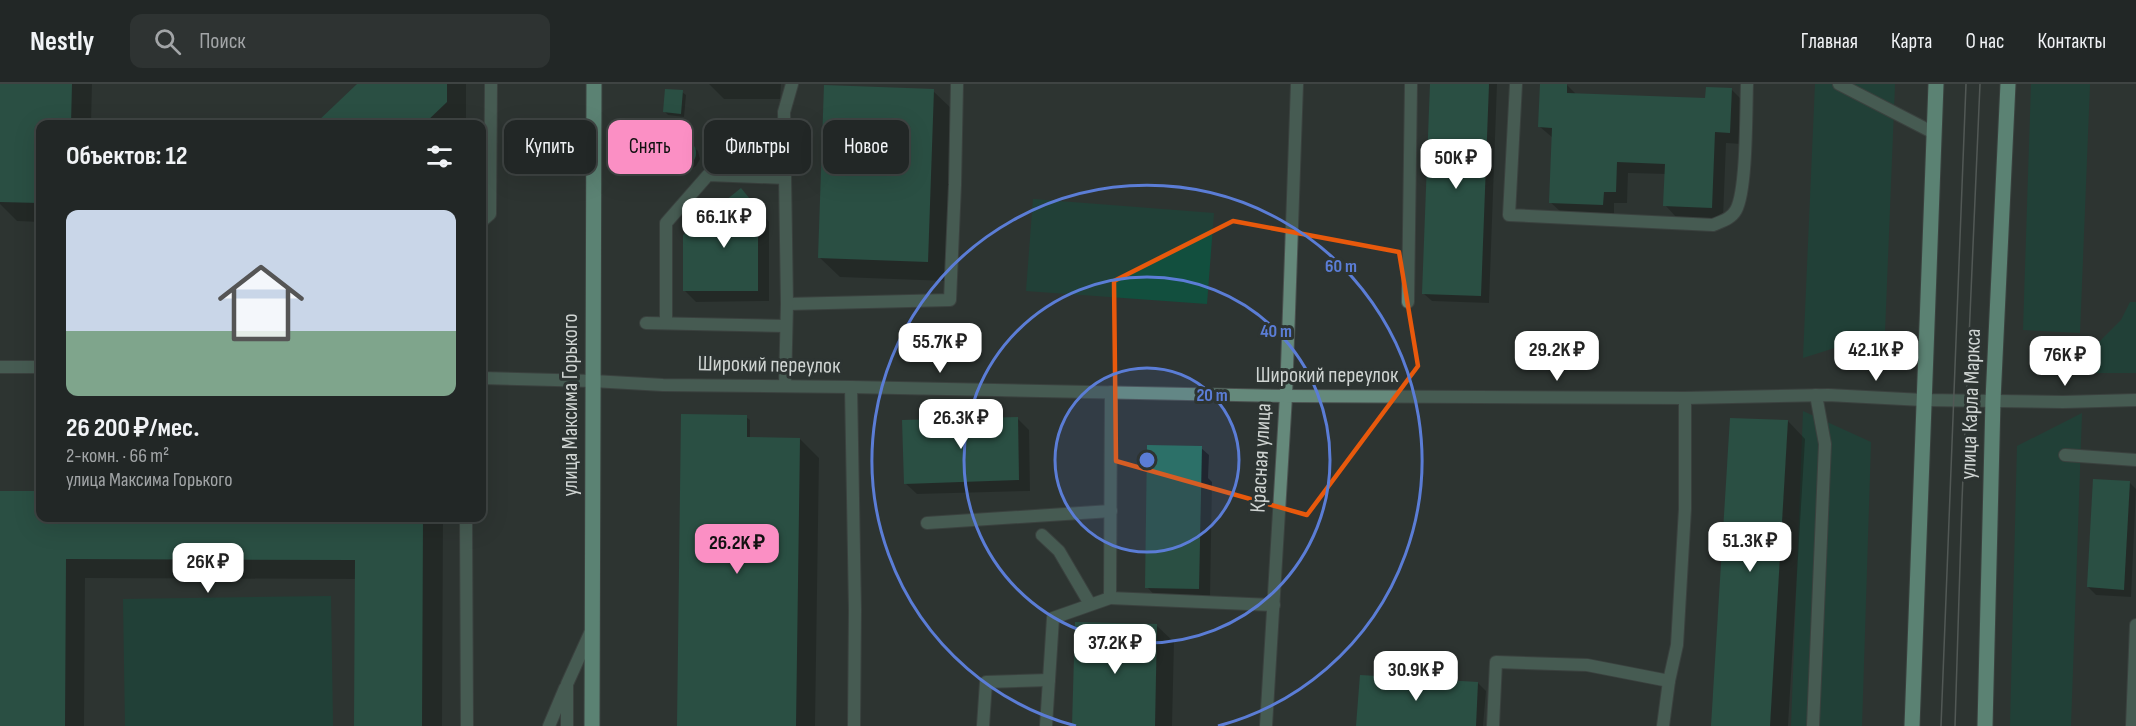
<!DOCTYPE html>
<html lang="ru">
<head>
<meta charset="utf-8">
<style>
  :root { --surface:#222726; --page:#2e3332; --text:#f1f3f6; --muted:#a2a5a7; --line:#3f4443; --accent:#fb8fc4 }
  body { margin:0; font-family:"Sofia Sans Condensed",sans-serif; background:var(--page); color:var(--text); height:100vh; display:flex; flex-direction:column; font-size:22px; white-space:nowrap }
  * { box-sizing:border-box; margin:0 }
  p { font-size:20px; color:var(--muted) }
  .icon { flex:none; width:33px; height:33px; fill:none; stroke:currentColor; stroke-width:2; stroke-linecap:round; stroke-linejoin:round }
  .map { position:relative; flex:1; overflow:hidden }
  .details { position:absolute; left:36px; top:36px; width:450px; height:402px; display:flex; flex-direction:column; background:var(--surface); border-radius:12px; box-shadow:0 6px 24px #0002,0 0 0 2px var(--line) }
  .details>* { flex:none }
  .banner { position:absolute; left:504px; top:36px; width:570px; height:54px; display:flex; gap:12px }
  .price { position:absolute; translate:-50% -51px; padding:0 14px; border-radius:12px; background:#fff; color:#222; font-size:20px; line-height:39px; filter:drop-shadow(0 2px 3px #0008) }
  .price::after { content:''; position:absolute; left:50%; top:36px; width:18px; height:14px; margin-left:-9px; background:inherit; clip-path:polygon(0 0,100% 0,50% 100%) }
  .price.selected { background:var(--accent); color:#111 }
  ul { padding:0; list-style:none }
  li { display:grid; align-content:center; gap:12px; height:318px; padding:0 30px }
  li+li { border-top:2px solid var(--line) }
  li span { display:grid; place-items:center; height:186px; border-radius:12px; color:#555 }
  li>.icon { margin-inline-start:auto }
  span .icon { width:108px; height:108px; fill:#fffc; stroke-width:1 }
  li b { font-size:26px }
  h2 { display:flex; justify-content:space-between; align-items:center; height:72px; padding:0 30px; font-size:26px }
  .tag { padding:0 21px; border-radius:12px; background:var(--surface); box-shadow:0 6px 24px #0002,0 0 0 2px var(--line); font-size:21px; line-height:54px }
  .tag.selected { background:var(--accent); color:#111 }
  header { display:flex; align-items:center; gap:36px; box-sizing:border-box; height:84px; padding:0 30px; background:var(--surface); border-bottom:2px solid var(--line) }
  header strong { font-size:28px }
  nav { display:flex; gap:33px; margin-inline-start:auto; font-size:21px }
  .search { width:420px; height:54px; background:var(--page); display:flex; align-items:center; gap:15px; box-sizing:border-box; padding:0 21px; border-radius:12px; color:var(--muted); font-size:22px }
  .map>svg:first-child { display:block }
</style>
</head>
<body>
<header>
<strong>Nestly</strong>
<div class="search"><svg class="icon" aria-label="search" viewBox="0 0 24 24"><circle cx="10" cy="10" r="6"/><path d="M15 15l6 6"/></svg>Поиск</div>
<nav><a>Главная</a><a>Карта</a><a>О нас</a><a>Контакты</a></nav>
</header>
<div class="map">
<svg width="2136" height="642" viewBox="0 0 2136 642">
  <rect width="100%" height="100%" fill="#2d3432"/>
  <g fill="#124f3e">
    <polygon points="1815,0 1895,0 1885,248 1803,274"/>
    <polygon points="2031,0 2090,0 2080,249 2023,246"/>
    <polygon points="1033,115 1214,129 1207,220 1026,207"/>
    <polygon points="2130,218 2136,218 2136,289 2088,289 2089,268 2121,236"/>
    <polygon points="1803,327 1871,358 1862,642 1791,642"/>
    <polygon points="2082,329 2071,642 2010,642 2017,362"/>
    <polygon points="331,512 333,642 125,642 123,515"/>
  </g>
  <g fill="#0007">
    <polygon points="0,0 92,0 91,40 40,40 40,138 17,137 0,120"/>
    <polygon points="359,0 466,0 466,38 463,40 317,40"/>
    <polygon points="709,0 781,0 780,15 724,15"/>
    <polygon points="1432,0 1497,0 1489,219 1432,217 1424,210"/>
    <polygon points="1542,0 1566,0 1577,11 1707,16 1731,5 1743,17 1741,60 1726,59 1723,135 1676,133 1665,121 1666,90 1628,89 1627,119 1614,119 1614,131 1562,129 1550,118 1553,54 1540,43"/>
    <polygon points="933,7 953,26 947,197 840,193 820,174"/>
    <polygon points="682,8 686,11 684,33 668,31 665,28"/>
    <polygon points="678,57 687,57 698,67 700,75 696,82 689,86 681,85 677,80 670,70 672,62"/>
    <polygon points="752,117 769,138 769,217 696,218 684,206"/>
    <polygon points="746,333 750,336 750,354 800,355 819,374 815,642 678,642"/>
    <polygon points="1017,334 1029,346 1030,407 917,410 905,399"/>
    <polygon points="1788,337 1805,355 1788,642 1713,642"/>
    <polygon points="1201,364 1209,371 1208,394 1212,398 1210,515 1158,515 1147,503"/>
    <polygon points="2129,398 2136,405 2131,513 2096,511 2088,503"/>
    <polygon points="1,408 40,408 40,434 443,434 442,642 356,642 356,495 85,494 84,642 0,642"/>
    <polygon points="1156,541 1174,558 1172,642 1074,642"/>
    <polygon points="1478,599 1486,607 1483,642 1358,642"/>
  </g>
  <g fill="#266f59">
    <polygon points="0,0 72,0 71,40 40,40 40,119 0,118"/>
    <polygon points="357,0 447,0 447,18 424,40 315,40"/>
    <polygon points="1430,0 1489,0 1481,212 1422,210"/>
    <polygon points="1540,0 1567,0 1567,9 1705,14 1706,3 1732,4 1730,49 1715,48 1712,124 1663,122 1665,80 1617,78 1616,108 1604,108 1603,121 1549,119 1552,44 1538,43"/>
    <polygon points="824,1 934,5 928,178 818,174"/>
    <polygon points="665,5 683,6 681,30 663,28"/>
    <circle cx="682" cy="69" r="14"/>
    <polygon points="741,104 758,125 758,207 683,207 683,151"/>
    <polygon points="681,330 747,331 747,353 800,354 796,642 677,642"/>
    <polygon points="1018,333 1019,396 904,400 902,336"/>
    <polygon points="1730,334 1788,336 1770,642 1711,642"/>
    <polygon points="1147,361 1202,362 1199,505 1145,504"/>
    <polygon points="2093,395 2130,397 2124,506 2087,503"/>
    <polygon points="0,407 40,407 40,434 423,434 422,642 354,642 355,476 66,475 65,642 0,642"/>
    <polygon points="1075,538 1157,540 1155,642 1072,642"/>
    <polygon points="1360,591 1478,598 1476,642 1356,642"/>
  </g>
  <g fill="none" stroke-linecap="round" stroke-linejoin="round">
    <g stroke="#4a514f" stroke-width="14">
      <g id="service">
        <path d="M 1516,0 L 1509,131 L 1713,141 C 1722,137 1731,135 1736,126 C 1747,106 1746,27 1747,0"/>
        <polyline points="1839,0 1934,49"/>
        <polyline points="482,137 490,130 491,0"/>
        <polyline points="1408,218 1411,0"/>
        <polyline points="787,220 950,216 955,101 957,0"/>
        <polyline points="646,239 786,242"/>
        <polyline points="666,239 666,139 708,91 785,94"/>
        <polyline points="785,302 787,220 784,28 792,0"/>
        <polyline points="851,303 855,526 854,642"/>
        <polyline points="2065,371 2136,376"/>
        <polyline points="466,434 467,642"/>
        <polyline points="927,439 1111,427"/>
        <polyline points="1042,451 1059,467 1090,520"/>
        <polyline points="1110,514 1274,521"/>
        <polyline points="549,642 565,604"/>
        <polyline points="567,642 567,600 591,547"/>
        <polyline points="983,642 986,598 1049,596"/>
        <polyline points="1046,642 1053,534 1110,514 1111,308"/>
        <polyline points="1266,642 1286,312 1297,0"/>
        <polyline points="1493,642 1496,578 1587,581 1669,597"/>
        <polyline points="1663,642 1669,597 1677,561 1685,425 1685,314"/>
        <polyline points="1813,642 1825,360 1816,311"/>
        <polyline points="2132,642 2136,541"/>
      </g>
    </g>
    <g stroke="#4a514f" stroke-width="14">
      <g id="minor">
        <polyline points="0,283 40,283"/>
        <polyline points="482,294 593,297"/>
      </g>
    </g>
    <g stroke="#4a514f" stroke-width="14">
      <polyline id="tertiary" points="593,297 663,301 851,303 1286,312 1685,314 1828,311 1923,316 2063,318 2136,316"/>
    </g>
    <g stroke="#4a514f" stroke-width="17">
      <g id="primary">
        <polyline points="592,642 594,0"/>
        <polyline points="1912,642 1936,0"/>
        <polyline points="1985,642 1993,316 2008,0"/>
      </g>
    </g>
    <use href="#service" stroke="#65897b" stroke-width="12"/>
    <use href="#minor" stroke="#65897b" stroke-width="12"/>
    <use href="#tertiary" stroke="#65897b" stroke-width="12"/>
    <use href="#primary" stroke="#92dfc4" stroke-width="15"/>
    <g stroke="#7e8482" stroke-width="1.5">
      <polyline points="1941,642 1966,0"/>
      <polyline points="1955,642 1962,416 1980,0"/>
    </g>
  </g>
  <path d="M0 0H2136V642H0ZM 1233,137 L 1399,168 L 1418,282 L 1307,431 L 1116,377 L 1114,197 Z" fill="#2d3432" fill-opacity=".55" fill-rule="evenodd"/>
  <path fill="none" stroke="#e8590c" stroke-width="4.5" stroke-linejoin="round" d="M 1233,137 L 1399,168 L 1418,282 L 1307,431 L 1116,377 L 1114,197 Z"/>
  <circle cx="1147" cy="376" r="92" fill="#5b7dd6" fill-opacity=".12"/>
  <g fill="none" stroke="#5b7dd6" stroke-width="3">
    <circle cx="1147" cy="376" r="92"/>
    <circle cx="1147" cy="376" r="183"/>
    <path d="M1076 642A275 275 0 1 1 1218 642"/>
  </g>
  <g text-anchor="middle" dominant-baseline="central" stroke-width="6" stroke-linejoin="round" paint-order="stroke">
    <g font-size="22" fill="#cfd4d2" stroke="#2d3432">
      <text transform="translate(769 281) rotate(1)">Широкий переулок</text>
      <text x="1327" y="291">Широкий переулок</text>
      <text transform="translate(1971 320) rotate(-88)">улица Карла Маркса</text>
      <text transform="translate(570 321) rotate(-90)">улица Максима Горького</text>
      <text transform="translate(1261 374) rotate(-87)">Красная улица</text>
    </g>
  </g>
  <circle cx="1147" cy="376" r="9" fill="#5b7dd6" stroke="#2d3432" stroke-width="3"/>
  <g font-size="18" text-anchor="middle" font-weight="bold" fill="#5b7dd6" stroke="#2d3432" stroke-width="6" stroke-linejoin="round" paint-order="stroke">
    <text x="1341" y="188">60 m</text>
    <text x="1276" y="253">40 m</text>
    <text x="1212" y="317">20 m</text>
  </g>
</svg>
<b class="price" style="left:1456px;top:106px">50K ₽</b>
<b class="price" style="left:724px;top:165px">66.1K ₽</b>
<b class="price" style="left:940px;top:290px">55.7K ₽</b>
<b class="price" style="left:1557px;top:298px">29.2K ₽</b>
<b class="price" style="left:1876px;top:298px">42.1K ₽</b>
<b class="price" style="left:2065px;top:303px">76K ₽</b>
<b class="price" style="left:961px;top:366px">26.3K ₽</b>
<b class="price" style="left:1750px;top:489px">51.3K ₽</b>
<b class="price selected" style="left:737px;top:491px">26.2K ₽</b>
<b class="price" style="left:208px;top:510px">26K ₽</b>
<b class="price" style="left:1115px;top:591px">37.2K ₽</b>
<b class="price" style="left:1416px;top:618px">30.9K ₽</b>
<div class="banner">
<a class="tag">Купить</a>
<a class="tag selected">Снять</a>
<a class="tag">Фильтры</a>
<a class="tag">Новое</a>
</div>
<section class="details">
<h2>Объектов: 12<svg class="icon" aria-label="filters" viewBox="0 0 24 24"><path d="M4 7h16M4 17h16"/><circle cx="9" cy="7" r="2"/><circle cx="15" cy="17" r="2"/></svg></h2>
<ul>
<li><span style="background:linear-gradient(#c9d6e8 65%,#7fa58c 0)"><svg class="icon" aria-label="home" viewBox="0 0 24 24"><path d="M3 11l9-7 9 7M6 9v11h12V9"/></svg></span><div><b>26 200 ₽/мес.</b><p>2-комн. · 66 m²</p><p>улица Максима Горького</p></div></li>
</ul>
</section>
</div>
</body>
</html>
